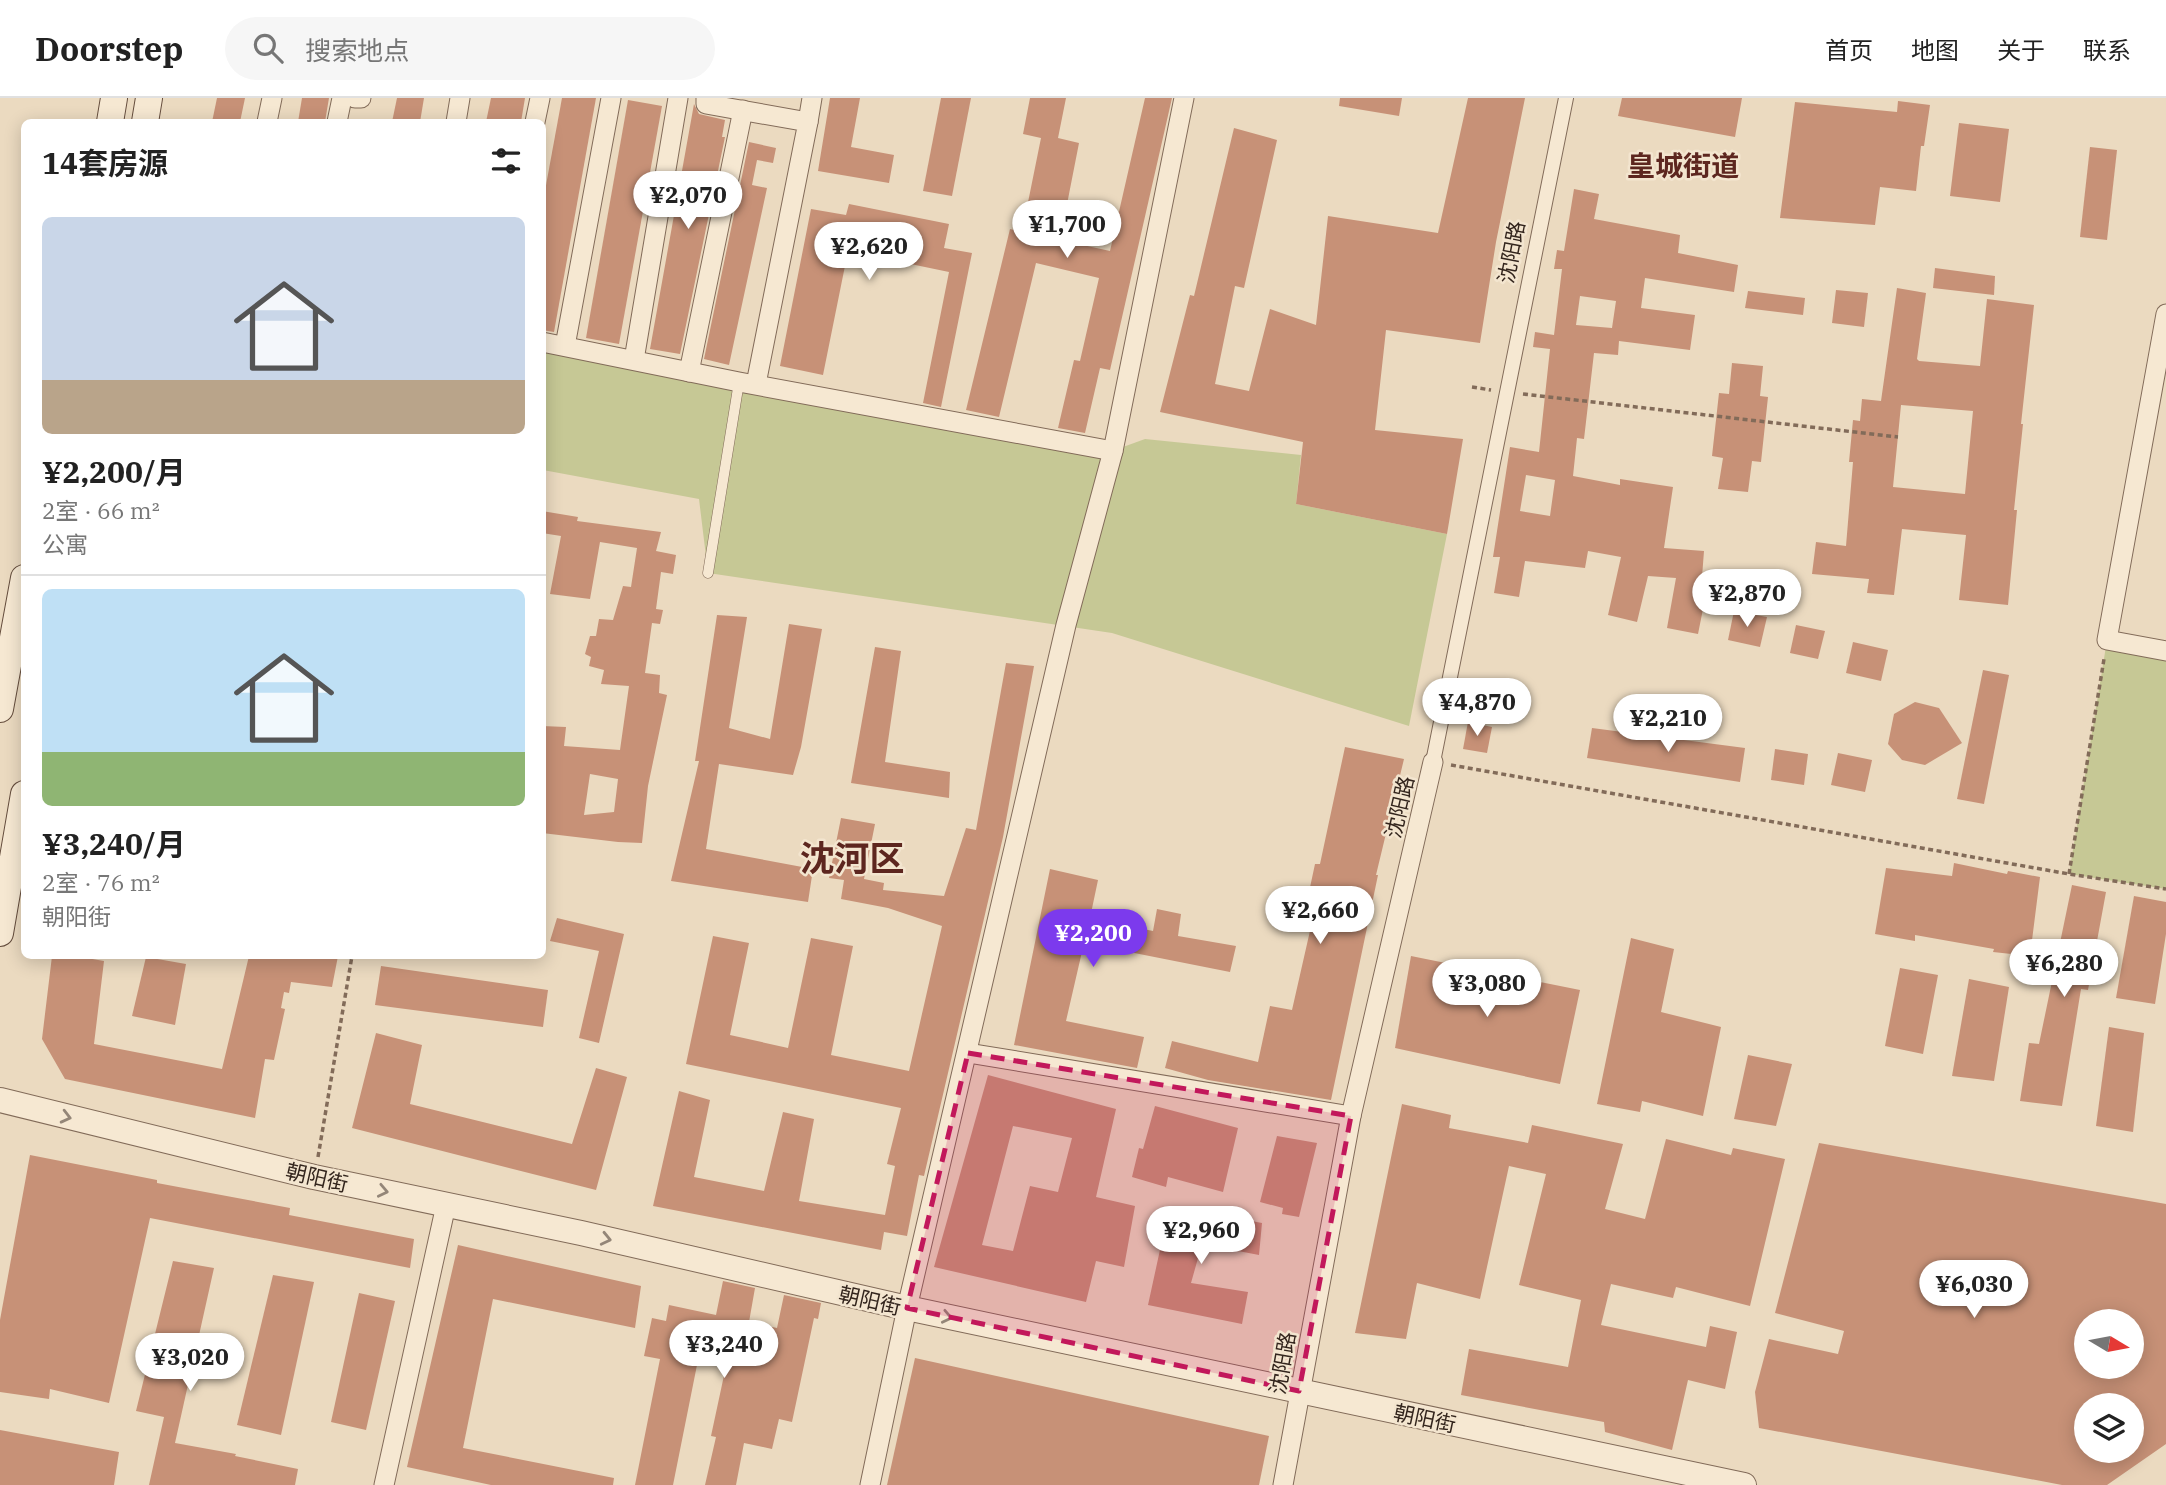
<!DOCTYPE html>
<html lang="zh">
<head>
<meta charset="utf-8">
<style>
  :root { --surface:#fff; --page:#f6f6f6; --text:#222; --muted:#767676; --line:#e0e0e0; --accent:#7c3aed }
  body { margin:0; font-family:"IBM Plex Serif","Noto Sans SC",serif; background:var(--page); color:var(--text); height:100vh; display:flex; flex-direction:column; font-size:26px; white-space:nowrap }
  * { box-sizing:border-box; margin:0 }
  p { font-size:23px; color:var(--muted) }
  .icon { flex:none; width:38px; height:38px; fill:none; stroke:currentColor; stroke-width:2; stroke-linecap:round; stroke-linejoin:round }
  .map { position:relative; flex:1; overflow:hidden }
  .details { position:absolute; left:21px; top:21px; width:525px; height:840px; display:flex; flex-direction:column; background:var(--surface); border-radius:10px; box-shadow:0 4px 18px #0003 }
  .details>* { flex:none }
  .needle { width:46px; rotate:100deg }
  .controls { position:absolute; left:2074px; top:1211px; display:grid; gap:14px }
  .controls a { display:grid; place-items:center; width:70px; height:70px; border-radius:50%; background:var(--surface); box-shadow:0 4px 18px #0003; font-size:35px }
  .price { position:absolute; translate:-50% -60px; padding:0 16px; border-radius:24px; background:#fff; color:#222; font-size:23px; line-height:46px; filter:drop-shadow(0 2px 4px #0008) }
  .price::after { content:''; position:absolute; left:50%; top:42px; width:21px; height:16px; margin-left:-10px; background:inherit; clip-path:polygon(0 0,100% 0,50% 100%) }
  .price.active { background:var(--accent); color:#fff }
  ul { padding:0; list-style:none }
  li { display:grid; align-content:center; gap:14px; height:371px; padding:0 21px }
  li+li { border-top:2px solid var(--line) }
  li span { display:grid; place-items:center; height:217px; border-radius:10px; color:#555 }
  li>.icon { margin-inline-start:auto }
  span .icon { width:126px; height:126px; fill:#fffc; stroke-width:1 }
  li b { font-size:30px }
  h2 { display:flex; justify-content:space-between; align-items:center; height:84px; padding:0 21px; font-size:30px }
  header { display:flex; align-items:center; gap:42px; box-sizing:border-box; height:98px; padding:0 35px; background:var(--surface); border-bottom:2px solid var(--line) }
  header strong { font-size:33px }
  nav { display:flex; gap:38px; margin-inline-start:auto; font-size:24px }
  .search { width:490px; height:63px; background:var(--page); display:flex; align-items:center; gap:18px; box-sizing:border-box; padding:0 24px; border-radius:38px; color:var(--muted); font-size:26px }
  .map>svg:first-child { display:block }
</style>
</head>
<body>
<header>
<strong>Doorstep</strong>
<div class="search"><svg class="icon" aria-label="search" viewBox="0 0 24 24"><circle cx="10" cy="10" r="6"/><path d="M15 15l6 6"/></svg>搜索地点</div>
<nav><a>首页</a><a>地图</a><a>关于</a><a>联系</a></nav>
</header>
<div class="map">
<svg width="2166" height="1387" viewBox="0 0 2166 1387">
  <rect width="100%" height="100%" fill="#ebdac0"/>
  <g fill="#c6c895">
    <polygon points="542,244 1112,353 1145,341 1301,357 1296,406 1447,436 1409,628 1112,535 708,475 699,401 543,372"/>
    <polygon points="2107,542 2166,553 2166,791 2069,776"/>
  </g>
  <g fill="#c79177" fill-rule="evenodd">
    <polygon points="217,0 245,0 240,24 212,24"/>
    <polygon points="302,0 329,0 325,24 298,24"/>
    <polygon points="397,0 424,0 420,24 392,24"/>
    <polygon points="491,0 525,0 521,24 486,24"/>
    <polygon points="562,0 596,0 554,234 542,232 542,109"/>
    <polygon points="830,0 860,0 851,49 894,57 889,85 818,73"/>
    <polygon points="941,0 971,0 952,98 923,93"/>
    <polygon points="1030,0 1066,0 1058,40 1079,45 1060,142 1110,153 1145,0 1172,0 1110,272 1100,270 1085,335 1058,330 1074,262 1080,263 1099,180 1036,165 999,319 966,312 1010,131 1022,134 1041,40 1023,36"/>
    <polygon points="1340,0 1402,0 1399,18 1339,8"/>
    <polygon points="1468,0 1525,0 1496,144 1480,245 1386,232 1375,332 1463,341 1447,436 1296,406 1303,344 1160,314 1190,197 1194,198 1234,30 1277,42 1244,190 1235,188 1215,286 1249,293 1270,211 1316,227 1328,118 1438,135"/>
    <polygon points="1622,0 1742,0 1735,39 1618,18"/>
    <polygon points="628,2 662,8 619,246 586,240"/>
    <polygon points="1898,3 1930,7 1924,48 1921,48 1916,93 1880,89 1875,127 1780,120 1795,4 1897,14"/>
    <polygon points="694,6 699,16 725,22 722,39 725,39 680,256 650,251"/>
    <polygon points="1959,25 2009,31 2000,104 1950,98"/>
    <polygon points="749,44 776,50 773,65 757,62 752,87 767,90 729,267 704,261"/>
    <polygon points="2090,49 2117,52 2107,142 2080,139"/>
    <path d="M 1574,91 L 1599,96 L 1594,121 L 1680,137 L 1678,155 L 1738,167 L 1734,194 L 1645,180 L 1641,210 L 1695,217 L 1690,252 L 1619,243 L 1618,257 L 1594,255 L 1584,341 L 1577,340 L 1573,378 L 1620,387 L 1620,381 L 1673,389 L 1664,450 L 1704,453 L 1700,505 L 1704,506 L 1698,536 L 1667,530 L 1676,480 L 1648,478 L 1637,524 L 1608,517 L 1621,459 L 1588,453 L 1585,470 L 1525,463 L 1519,499 L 1494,495 L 1500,459 L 1493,459 L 1510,349 L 1539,354 L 1550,251 L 1533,249 L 1535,234 L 1554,237 L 1562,171 L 1554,171 L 1557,152 L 1564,153 ZM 1580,198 L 1616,203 L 1612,230 L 1576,227 ZM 1526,377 L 1555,382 L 1550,418 L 1520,413 Z"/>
    <polygon points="849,106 949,126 944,150 972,155 941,309 923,305 949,174 848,153 823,277 780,268 811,111 846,117"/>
    <polygon points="1935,170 1995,178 1994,197 1933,190"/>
    <path d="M 1897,190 L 1926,195 L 1917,261 L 1919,263 L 1980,268 L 1987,201 L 2034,207 L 2021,326 L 2023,326 L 2014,412 L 2017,412 L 2008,507 L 1959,502 L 1966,437 L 1902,431 L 1894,497 L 1867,495 L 1869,481 L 1812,476 L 1816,444 L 1846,448 L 1853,364 L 1849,364 L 1853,322 L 1860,323 L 1862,301 L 1881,303 ZM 1901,307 L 1973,313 L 1965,396 L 1893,389 Z"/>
    <polygon points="1836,192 1868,195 1864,229 1832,225"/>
    <polygon points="1748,193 1805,200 1803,217 1745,210"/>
    <polygon points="1732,265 1763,268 1760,298 1768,299 1761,364 1752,363 1748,394 1718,391 1723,360 1712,358 1719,295 1729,296"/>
    <path d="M 542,413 L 578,419 L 577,423 L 661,434 L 656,453 L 676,457 L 673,476 L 661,474 L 656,511 L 663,512 L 660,526 L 652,525 L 645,575 L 660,577 L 659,595 L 667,597 L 648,688 L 642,745 L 618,744 L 542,735 L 542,669 L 545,652 L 542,652 L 542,628 L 566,629 L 564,648 L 620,652 L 629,588 L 601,586 L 604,572 L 589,568 L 591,559 L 585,556 L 590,538 L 596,538 L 599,521 L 613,522 L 623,488 L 631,489 L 637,450 L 600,444 L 590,501 L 550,496 L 561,438 L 542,435 ZM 590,676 L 618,681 L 614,714 L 584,717 Z"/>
    <polygon points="1734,513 1767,519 1760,549 1728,542"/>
    <polygon points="717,517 747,519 729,630 770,641 789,526 822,531 801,649 793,677 719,666 706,751 813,771 808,804 671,783 699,663 695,663"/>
    <polygon points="1796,527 1825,533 1818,561 1790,555"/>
    <polygon points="1853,544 1888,552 1881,583 1846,575"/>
    <polygon points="875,549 901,553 885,664 950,674 949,700 851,685"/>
    <polygon points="1006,565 1034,568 1003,739 924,1078 919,1077 907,1138 884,1134 881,1152 653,1108 679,993 710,1002 694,1079 764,1093 783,1014 814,1021 799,1103 885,1117 895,1068 887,1066 901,1010 686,966 713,838 749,845 730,937 788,950 811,840 853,848 831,957 909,973 942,828 888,810 841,801 844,782 829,780 841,720 875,726 864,781 884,785 883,792 944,798 966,730 976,732"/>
    <polygon points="1983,572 2009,577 1984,706 1957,701"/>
    <polygon points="1915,604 1939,610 1962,645 1925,667 1902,662 1888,646 1894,616"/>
    <polygon points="1468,624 1492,629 1487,655 1463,651"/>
    <polygon points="1592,630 1745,650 1740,684 1587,660"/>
    <polygon points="1345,649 1404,661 1376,777 1378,777 1331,1002 1208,982 1165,970 1172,943 1258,964 1270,908 1292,912 1312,824 1303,822 1315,766 1320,766"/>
    <polygon points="1775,651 1808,656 1804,687 1771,682"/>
    <polygon points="1838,655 1872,662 1865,694 1831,687"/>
    <polygon points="1954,765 2007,776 2008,773 2040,779 2030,858 1993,854 1994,851 1915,837 1915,843 1875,836 1886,770 1952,778"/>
    <polygon points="1050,771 1098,782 1090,820 1153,833 1157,811 1181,816 1178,838 1236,848 1230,874 1084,845 1066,923 1144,939 1137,970 1014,947"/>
    <polygon points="2072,787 2106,794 2088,892 2081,891 2062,1008 2020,1003 2029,945 2039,946"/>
    <polygon points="2134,798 2166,804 2166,836 2155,906 2116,900"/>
    <polygon points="557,820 624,836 599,945 579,940 599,853 550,843"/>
    <polygon points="1631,840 1674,851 1661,914 1721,929 1703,1018 1642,1003 1640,1014 1597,1006"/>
    <polygon points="52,858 75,858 104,863 94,946 222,971 249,858 338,858 332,889 291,884 289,895 284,894 281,910 285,911 274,962 265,961 255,1020 65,981 42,941"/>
    <polygon points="1411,858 1580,892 1560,986 1395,950"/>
    <polygon points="146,859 186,866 175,927 132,918"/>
    <polygon points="381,868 548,892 543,929 375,907"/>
    <polygon points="1900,870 1938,877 1923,956 1885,948"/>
    <polygon points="1969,881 2009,889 1994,983 1952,978"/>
    <polygon points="2109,929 2144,935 2133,1034 2096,1028"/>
    <polygon points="376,935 422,947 410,1006 572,1046 596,970 627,979 596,1092 352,1030"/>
    <polygon points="1748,957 1792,966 1776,1028 1734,1021"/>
    <path d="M 988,977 L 1116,1011 L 1096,1099 L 1135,1108 L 1124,1169 L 1096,1163 L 1086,1204 L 934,1169 ZM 1013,1028 L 1072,1040 L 1058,1094 L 1030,1088 L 1013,1153 L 982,1147 Z"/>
    <polygon points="1402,1006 1451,1017 1449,1030 1528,1045 1532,1027 1623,1046 1605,1111 1645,1121 1666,1041 1731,1057 1733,1050 1785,1061 1750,1208 1676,1189 1673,1200 1611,1186 1601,1227 1706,1249 1710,1228 1737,1234 1725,1291 1688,1282 1672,1352 1605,1334 1604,1324 1461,1297 1469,1251 1568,1269 1581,1202 1519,1187 1546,1076 1509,1068 1480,1201 1417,1185 1406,1241 1355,1235"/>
    <polygon points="1155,1008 1238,1030 1223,1094 1168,1079 1166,1089 1132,1079 1139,1050 1143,1051"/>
    <polygon points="1277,1038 1317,1045 1299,1119 1282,1116 1283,1110 1260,1104"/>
    <path d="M 1819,1045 L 2166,1106 L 2166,1346 L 2107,1387 L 2062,1387 L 1759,1330 L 1755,1294 L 1769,1241 L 1838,1256 L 1844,1233 L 1775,1215 ZM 2086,1223 L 2132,1223 L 2132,1269 L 2086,1269 ZM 2086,1307 L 2132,1307 L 2132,1353 L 2086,1353 Z"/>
    <polygon points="30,1057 157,1082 157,1085 290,1110 289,1117 414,1141 410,1170 150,1120 109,1305 50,1291 49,1301 0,1294 0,1222"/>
    <polygon points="1168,1115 1217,1126 1219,1117 1262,1125 1259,1157 1202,1146 1191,1185 1248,1194 1242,1226 1148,1207"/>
    <polygon points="458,1147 641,1188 635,1230 493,1201 463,1350 614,1380 613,1387 491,1387 407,1369"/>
    <polygon points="173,1163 214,1170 175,1345 236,1356 235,1358 298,1371 295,1387 149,1387 164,1319 136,1313"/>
    <polygon points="273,1177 314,1184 281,1337 237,1327"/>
    <polygon points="723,1183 755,1190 749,1224 777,1230 784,1197 821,1205 818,1221 814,1220 792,1324 779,1321 772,1351 744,1345 736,1387 705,1387 716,1339 711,1338 726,1268 698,1262 673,1387 635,1387 660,1261 644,1258 652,1220 666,1223 669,1207 716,1217"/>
    <polygon points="359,1195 395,1203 366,1332 331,1324"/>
    <polygon points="915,1260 1269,1338 1259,1387 887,1387"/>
    <polygon points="0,1332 119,1354 114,1387 0,1387"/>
  </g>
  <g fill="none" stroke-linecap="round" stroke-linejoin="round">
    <g stroke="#826b59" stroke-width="11">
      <polyline id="service" points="708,475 739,284"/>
    </g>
    <g stroke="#826b59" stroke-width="16">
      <polyline id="pedestrian" points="1433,664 1566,0"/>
    </g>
    <g stroke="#826b59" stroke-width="21">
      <g id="minor">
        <polyline points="355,0 361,0"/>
        <polyline points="706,0 706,6 808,24 756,286"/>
        <polyline points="267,24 272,0"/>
        <polyline points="337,24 342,0"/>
        <polyline points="456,24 460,0"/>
        <polyline points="535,24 540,0"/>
        <polyline points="808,24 812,0"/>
        <polyline points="2166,216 2107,542 2166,553"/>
        <polyline points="542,244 739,284 1113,353"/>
        <polyline points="565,248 611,0"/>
        <polyline points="634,262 678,0"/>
        <polyline points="689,274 743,12"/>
        <polyline points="968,955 1351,1018"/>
        <polyline points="384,1387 446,1107"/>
        <polyline points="870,1387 907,1210 1066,527 1113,353 1184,0"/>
        <polyline points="1283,1387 1351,1018 1433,664"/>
      </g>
    </g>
    <g stroke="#826b59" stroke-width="26">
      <polyline id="tertiary" points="0,1002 314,1079 581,1135 907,1210 1744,1387"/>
    </g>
    <g stroke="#644c3c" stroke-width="28">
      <g id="secondary">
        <polyline points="110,24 114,0"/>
        <polyline points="145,24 149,0"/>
        <polyline points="0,611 24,480"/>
        <polyline points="0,835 24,696"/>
      </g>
    </g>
    <g stroke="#826b59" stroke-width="3.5" stroke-dasharray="5 3.5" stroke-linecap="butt">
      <polyline points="1472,289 1491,292"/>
      <polyline points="1523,296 1898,339"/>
      <polyline points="1451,667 2069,776 2166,791"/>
      <polyline points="2069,776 2104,561"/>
      <polyline points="318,1059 352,858"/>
    </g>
    <use href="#service" stroke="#f6e8d2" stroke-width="10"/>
    <use href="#pedestrian" stroke="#f6e8d2" stroke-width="14"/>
    <use href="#minor" stroke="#f6e8d2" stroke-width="19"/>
    <use href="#tertiary" stroke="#f6e8d2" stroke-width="24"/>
    <use href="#secondary" stroke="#f6e8d2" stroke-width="26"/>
  </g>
  <defs><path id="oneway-chevron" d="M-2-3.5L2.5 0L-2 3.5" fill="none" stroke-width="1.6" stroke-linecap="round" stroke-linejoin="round" transform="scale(1.75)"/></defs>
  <g stroke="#948678">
    <use href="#oneway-chevron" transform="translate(66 1019) rotate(14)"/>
    <use href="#oneway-chevron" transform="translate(383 1093) rotate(12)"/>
    <use href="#oneway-chevron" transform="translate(606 1141) rotate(13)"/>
    <use href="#oneway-chevron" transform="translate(947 1219) rotate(12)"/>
  </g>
  <path fill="#c2185b" fill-opacity="0.2" stroke="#c2185b" stroke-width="5" stroke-dasharray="14 9" stroke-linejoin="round" d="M 968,955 L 1351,1018 L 1299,1293 L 907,1210 Z"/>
  <g text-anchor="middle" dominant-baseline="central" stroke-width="5" stroke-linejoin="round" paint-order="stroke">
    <g font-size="21" fill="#33251d" stroke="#f3e5cf">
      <text transform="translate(1511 154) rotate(-79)">沈阳路</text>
      <text transform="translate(1399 709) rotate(-77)">沈阳路</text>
      <text transform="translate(317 1079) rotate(13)">朝阳街</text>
      <text transform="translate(870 1202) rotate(13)">朝阳街</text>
      <text transform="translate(1282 1265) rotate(-80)">沈阳路</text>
      <text transform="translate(1425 1320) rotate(12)">朝阳街</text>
    </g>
    <g font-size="28" font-weight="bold" fill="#5d261f" stroke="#f3e5cf">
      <text x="1683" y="67">皇城街道</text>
    </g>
    <g font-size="35" font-weight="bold" fill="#5d261f" stroke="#f3e5cf">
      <text x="852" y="760">沈河区</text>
    </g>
  </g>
</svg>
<div class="controls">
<a><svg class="needle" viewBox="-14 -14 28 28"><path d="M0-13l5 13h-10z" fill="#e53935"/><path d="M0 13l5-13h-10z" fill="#767676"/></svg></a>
<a><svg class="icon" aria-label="layers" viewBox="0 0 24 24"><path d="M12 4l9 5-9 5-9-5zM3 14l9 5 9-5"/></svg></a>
</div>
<b class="price" style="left:688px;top:133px">¥2,070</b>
<b class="price" style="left:1067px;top:162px">¥1,700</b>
<b class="price" style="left:869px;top:184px">¥2,620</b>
<b class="price" style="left:1747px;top:531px">¥2,870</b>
<b class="price" style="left:1477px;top:640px">¥4,870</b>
<b class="price" style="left:1668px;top:656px">¥2,210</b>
<b class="price" style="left:1320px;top:848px">¥2,660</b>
<b class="price active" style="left:1093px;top:871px">¥2,200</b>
<b class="price" style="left:2064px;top:901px">¥6,280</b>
<b class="price" style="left:1487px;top:921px">¥3,080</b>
<b class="price" style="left:1201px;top:1168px">¥2,960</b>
<b class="price" style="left:1974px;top:1222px">¥6,030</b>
<b class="price" style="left:724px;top:1282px">¥3,240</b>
<b class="price" style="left:190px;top:1295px">¥3,020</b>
<section class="details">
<h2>14套房源<svg class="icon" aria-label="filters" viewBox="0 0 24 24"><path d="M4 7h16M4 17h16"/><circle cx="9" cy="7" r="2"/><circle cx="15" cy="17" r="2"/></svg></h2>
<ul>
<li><span style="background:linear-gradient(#c9d6e8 75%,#b9a48a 0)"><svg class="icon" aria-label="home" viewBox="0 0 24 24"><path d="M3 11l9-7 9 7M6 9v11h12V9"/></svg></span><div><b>¥2,200/月</b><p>2室 · 66 m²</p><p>公寓</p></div></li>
<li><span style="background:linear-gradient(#bfe0f5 75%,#8fb573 0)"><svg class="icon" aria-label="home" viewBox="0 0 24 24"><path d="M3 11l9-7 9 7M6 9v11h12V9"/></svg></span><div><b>¥3,240/月</b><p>2室 · 76 m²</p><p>朝阳街</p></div></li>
</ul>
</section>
</div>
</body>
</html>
